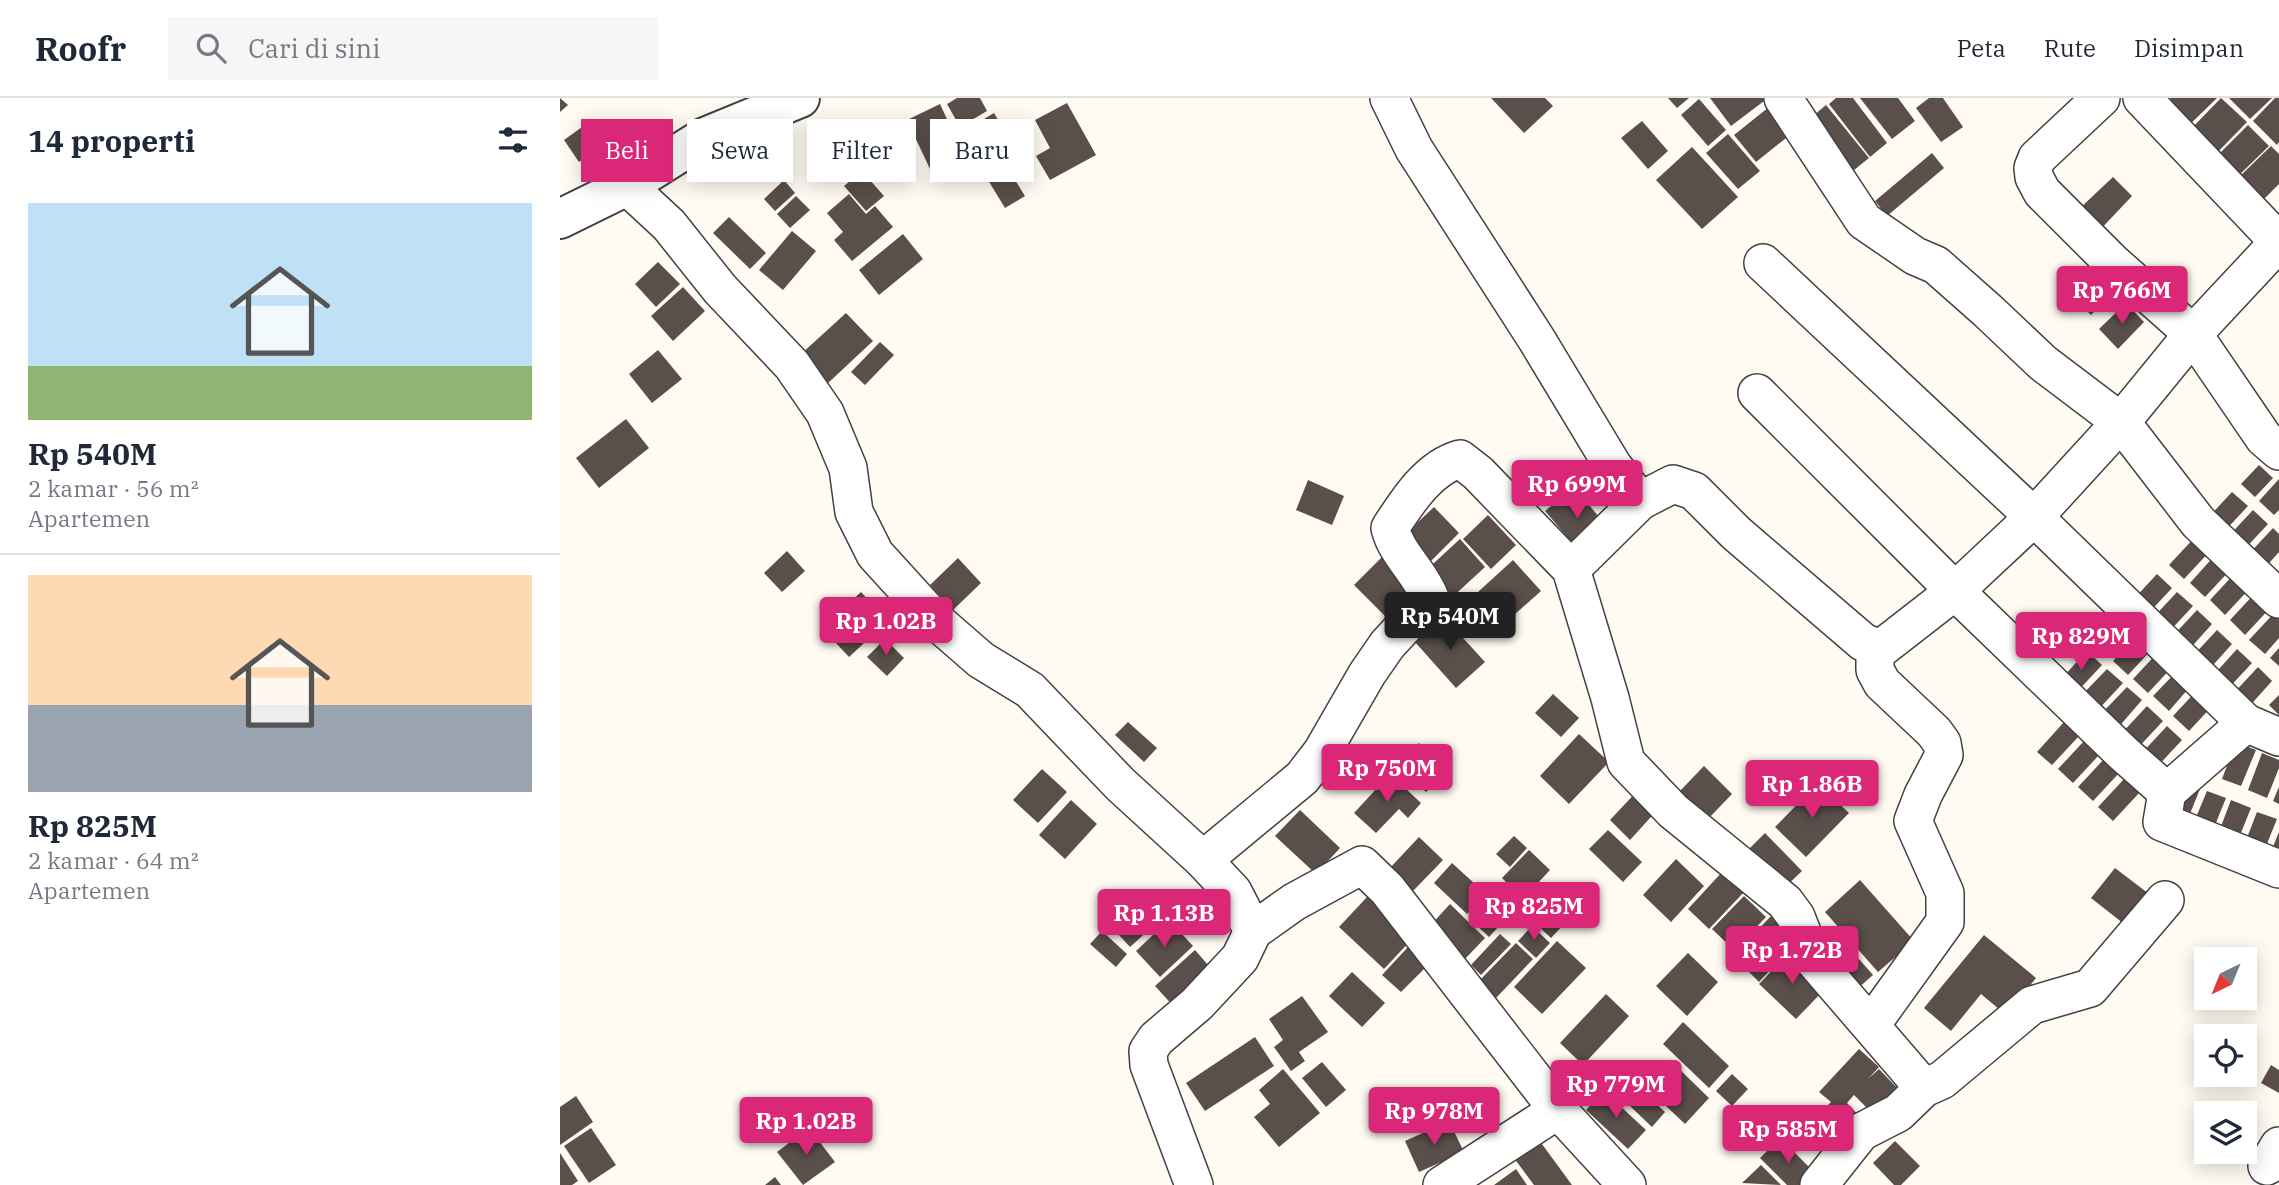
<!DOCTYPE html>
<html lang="id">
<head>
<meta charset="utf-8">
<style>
  :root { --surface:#fff; --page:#f6f6f7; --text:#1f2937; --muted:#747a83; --line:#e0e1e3; --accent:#db2777 }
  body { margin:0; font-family:"IBM Plex Serif",serif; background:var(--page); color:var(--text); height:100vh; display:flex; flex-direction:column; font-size:26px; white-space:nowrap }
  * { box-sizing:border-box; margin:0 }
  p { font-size:23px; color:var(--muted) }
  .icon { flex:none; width:38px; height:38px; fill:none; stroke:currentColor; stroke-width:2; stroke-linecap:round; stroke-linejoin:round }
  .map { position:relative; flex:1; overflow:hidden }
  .sheet { display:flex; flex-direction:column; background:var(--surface); width:560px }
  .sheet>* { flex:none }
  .top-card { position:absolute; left:21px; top:21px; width:665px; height:63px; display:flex; gap:14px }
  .needle { width:46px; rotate:223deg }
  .controls { position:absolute; left:1634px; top:849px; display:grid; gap:14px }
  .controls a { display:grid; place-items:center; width:63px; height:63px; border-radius:0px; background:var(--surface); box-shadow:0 4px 18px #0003; font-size:35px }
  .price { position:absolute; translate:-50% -60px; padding:0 16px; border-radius:7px; background:var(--accent); color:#fff; font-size:23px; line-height:46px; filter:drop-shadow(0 2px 4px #0008) }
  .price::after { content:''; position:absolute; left:50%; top:42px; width:21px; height:16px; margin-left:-10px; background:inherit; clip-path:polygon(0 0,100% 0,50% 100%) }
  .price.on { background:#222; color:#fff }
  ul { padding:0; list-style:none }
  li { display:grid; align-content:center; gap:14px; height:371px; padding:0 28px }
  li+li { border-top:2px solid var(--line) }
  li span { display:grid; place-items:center; height:217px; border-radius:0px; color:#555 }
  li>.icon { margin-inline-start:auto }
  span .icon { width:126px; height:126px; fill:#fffc; stroke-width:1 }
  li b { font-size:30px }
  h2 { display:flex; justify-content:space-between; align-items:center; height:84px; padding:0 28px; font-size:30px }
  .pill { padding:0 24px; border-radius:0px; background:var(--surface); box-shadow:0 4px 18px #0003; font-size:24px; line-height:63px }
  .pill.on { background:var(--accent); color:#fff }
  header { display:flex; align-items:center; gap:42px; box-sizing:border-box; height:98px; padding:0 35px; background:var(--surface); border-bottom:2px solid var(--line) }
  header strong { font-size:33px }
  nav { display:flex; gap:38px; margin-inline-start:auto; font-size:24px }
  .search { width:490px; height:63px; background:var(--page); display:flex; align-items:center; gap:18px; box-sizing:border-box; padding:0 24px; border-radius:0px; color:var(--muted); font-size:26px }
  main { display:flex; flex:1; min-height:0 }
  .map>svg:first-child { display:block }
</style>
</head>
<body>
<header>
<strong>Roofr</strong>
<div class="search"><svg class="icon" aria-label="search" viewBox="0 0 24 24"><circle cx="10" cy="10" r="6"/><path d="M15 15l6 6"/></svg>Cari di sini</div>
<nav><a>Peta</a><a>Rute</a><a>Disimpan</a></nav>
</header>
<main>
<section class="sheet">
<h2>14 properti<svg class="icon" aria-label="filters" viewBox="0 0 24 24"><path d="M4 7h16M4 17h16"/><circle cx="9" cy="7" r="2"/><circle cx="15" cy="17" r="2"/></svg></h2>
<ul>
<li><span style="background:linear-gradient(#bfe0f5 75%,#8fb573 0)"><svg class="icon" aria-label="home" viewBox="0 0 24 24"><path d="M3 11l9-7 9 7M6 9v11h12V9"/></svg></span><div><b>Rp 540M</b><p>2 kamar · 56 m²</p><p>Apartemen</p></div></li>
<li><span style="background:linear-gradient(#ffd9b3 60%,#9aa5b1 0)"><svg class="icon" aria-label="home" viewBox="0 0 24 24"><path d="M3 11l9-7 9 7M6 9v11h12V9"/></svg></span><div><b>Rp 825M</b><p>2 kamar · 64 m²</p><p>Apartemen</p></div></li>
</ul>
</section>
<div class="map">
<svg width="1719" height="1087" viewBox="0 0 1719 1087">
  <rect width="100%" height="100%" fill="#fffbf2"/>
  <g fill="#5a4f4a">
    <polygon points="0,0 8,7 0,14"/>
    <polygon points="397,0 420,0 427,13 400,29 387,6"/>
    <polygon points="931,0 985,0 993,8 964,35"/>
    <polygon points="1108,0 1129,0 1117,10"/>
    <polygon points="1150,0 1208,0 1171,28"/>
    <polygon points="1276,0 1293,0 1327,45 1310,59 1269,6"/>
    <polygon points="1300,0 1338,0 1355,23 1332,41"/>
    <polygon points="1369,0 1383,0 1403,29 1381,44 1356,10"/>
    <polygon points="1611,0 1657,0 1624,32 1602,9"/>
    <polygon points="1661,0 1687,24 1653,59 1628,34"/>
    <polygon points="1669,0 1712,0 1690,21"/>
    <polygon points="1715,0 1719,0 1719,44 1717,47 1693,23"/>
    <polygon points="1139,1 1166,32 1148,48 1121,17"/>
    <polygon points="507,5 536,57 490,82 476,58 490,50 475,22"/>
    <polygon points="1214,5 1236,32 1196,64 1174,37"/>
    <polygon points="380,6 403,56 370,71 347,22"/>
    <polygon points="1266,7 1309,60 1289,76 1247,23"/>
    <polygon points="434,15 447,37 418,55 404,33"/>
    <polygon points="1082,23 1108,53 1088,71 1061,40"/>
    <polygon points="29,24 45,45 19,64 4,42"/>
    <polygon points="1688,27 1709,48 1674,82 1653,62"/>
    <polygon points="1168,36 1200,73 1178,91 1146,55"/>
    <polygon points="1711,48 1719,56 1719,86 1698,107 1675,83"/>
    <polygon points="1132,49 1178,99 1142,131 1096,82"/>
    <polygon points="437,53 465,98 445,110 417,64"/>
    <polygon points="1372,55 1384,70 1327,118 1315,103"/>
    <polygon points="302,73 324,98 306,113 284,88"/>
    <polygon points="1553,79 1572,98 1538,134 1518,112"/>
    <polygon points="224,82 235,95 215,113 204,101"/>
    <polygon points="289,96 306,116 315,108 333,129 292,163 274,142 283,134 267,115"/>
    <polygon points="236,98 250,112 230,130 217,116"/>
    <polygon points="169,119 206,155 190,171 153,135"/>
    <polygon points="232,133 256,153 223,192 199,172"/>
    <polygon points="343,136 363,161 319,197 299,172"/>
    <polygon points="98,164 120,186 96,209 75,186"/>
    <polygon points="1542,166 1561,186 1531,217 1511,197"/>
    <polygon points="123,189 145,213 113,243 91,218"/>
    <polygon points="1566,205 1584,224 1558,251 1539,231"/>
    <polygon points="286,215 313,243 267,286 240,257"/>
    <polygon points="320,244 334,257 305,287 291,274"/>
    <polygon points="98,252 122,281 92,305 69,276"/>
    <polygon points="66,321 89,350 39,390 16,360"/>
    <polygon points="1699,367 1713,380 1695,399 1681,386"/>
    <polygon points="1719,381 1719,412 1714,417 1699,403"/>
    <polygon points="748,382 784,398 772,427 736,412"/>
    <polygon points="1014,389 1049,431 1020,454 985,413"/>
    <polygon points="1672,394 1688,408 1661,437 1645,423"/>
    <polygon points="874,409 899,435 867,467 841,440"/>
    <polygon points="1693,412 1708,426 1681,455 1666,441"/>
    <polygon points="928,417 956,447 931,471 903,441"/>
    <polygon points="1713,430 1719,436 1719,454 1702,473 1686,459"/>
    <polygon points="1636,438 1651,452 1624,481 1609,467"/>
    <polygon points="900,441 925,469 887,504 861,477"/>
    <polygon points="227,453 245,473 222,494 204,475"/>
    <polygon points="826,455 866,496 834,527 794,487"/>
    <polygon points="1656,456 1672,470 1645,499 1630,485"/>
    <polygon points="398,460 421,485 393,512 370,487"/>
    <polygon points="953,462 981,493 935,534 907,504"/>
    <polygon points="1676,474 1692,488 1665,517 1650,502"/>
    <polygon points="1597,476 1612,490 1585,519 1570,505"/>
    <polygon points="1697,493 1712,508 1685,537 1670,522"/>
    <polygon points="301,494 328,523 289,559 262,530"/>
    <polygon points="1617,494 1633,508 1606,537 1590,523"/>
    <polygon points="1637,512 1652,526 1626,555 1610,541"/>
    <polygon points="1716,513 1719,516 1719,540 1705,556 1689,542"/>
    <polygon points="1560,514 1575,527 1548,556 1534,543"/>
    <polygon points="883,518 925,564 896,590 855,544"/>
    <polygon points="1657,532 1672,546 1646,575 1630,561"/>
    <polygon points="1580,534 1595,548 1568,577 1553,563"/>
    <polygon points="325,541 344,560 327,578 307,559"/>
    <polygon points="1719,550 1719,568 1710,560"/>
    <polygon points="1677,551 1692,565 1665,594 1650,581"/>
    <polygon points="1600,552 1615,566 1588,595 1573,581"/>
    <polygon points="1527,553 1542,567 1515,596 1500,582"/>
    <polygon points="1698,569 1712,583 1686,612 1671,598"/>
    <polygon points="1620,570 1635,583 1609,613 1593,598"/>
    <polygon points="1547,571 1563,585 1536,614 1520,599"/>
    <polygon points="1567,589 1582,602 1556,632 1540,617"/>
    <polygon points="1640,589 1656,604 1629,633 1613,618"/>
    <polygon points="993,596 1019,620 1001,639 975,615"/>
    <polygon points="1719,597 1719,617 1709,607"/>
    <polygon points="1587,608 1603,623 1576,652 1560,637"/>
    <polygon points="568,624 597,650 584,664 555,637"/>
    <polygon points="1504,624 1519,638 1492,667 1477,654"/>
    <polygon points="1607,628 1622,642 1595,671 1580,657"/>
    <polygon points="1019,636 1049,664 1009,706 980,678"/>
    <polygon points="1525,642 1540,656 1513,685 1498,671"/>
    <polygon points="1676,644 1696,652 1681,688 1662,681"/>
    <polygon points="859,645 887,672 866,694 838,667"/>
    <polygon points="1702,655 1719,662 1719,670 1707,700 1688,692"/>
    <polygon points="1545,660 1560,674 1533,703 1518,689"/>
    <polygon points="1144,668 1172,696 1148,721 1119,694"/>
    <polygon points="482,671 507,694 478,725 453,702"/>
    <polygon points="830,676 861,705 848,720 839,711 816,735 794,715"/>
    <polygon points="1565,680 1580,694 1553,723 1538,709"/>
    <polygon points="1621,683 1640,691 1625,728 1606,720"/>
    <polygon points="1258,685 1289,715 1246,759 1215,729"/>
    <polygon points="1719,689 1719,706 1713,703"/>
    <polygon points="1080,690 1100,709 1070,742 1050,722"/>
    <polygon points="1647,693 1666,700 1651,737 1632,729"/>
    <polygon points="511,702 537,726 505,761 479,737"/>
    <polygon points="1671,702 1691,710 1676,747 1657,739"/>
    <polygon points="740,712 780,750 756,776 715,738"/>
    <polygon points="1697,714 1717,721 1702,758 1683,750"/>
    <polygon points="1048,732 1082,764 1063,784 1029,751"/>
    <polygon points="1719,734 1719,766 1708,761"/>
    <polygon points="1205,735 1242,773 1219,795 1182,758"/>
    <polygon points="954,738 967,750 950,769 936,756"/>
    <polygon points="859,739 883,762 853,793 829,771"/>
    <polygon points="969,752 990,772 963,801 942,780"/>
    <polygon points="1116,761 1144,788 1111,824 1083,797"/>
    <polygon points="892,765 926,796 907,816 874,785"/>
    <polygon points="1555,770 1597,802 1573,833 1531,800"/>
    <polygon points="1163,773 1185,793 1149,831 1128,811"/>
    <polygon points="1300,782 1354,843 1318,874 1265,814"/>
    <polygon points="976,791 1008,822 991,840 958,809"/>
    <polygon points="936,795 954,812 929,839 911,822"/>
    <polygon points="579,796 602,820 570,849 548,825"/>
    <polygon points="1184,798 1206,819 1174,852 1152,831"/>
    <polygon points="807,799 852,841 824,871 779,829"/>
    <polygon points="890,806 925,840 905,861 870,828"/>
    <polygon points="1212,817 1238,842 1199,884 1173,858"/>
    <polygon points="609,822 633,848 600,879 576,853"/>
    <polygon points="972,828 990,845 976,860 958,843"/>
    <polygon points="542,833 567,856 556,869 530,846"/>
    <polygon points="940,836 951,846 921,877 911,867"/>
    <polygon points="1277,836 1313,877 1289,898 1252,857"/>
    <polygon points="1424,837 1476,880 1446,917 1421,896 1391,933 1364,910"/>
    <polygon points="997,843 1026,870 982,916 954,889"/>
    <polygon points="956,845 973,861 936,900 918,884"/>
    <polygon points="849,848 869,866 841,894 822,877"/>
    <polygon points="635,852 655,875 616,911 595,888"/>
    <polygon points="1128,855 1158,884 1127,918 1096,888"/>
    <polygon points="1229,855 1266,890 1236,921 1199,886"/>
    <polygon points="792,874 825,905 802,929 769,898"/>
    <polygon points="1046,896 1069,918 1023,967 1000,945"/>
    <polygon points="742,898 768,934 739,954 745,963 731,973 714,949 723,942 709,921"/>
    <polygon points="1123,924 1169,968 1149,990 1103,946"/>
    <polygon points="695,939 714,968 645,1013 626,985"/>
    <polygon points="1299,951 1319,969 1308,981 1319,971 1343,996 1318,1021 1294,997 1287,1005 1301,1020 1281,1040 1258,1017 1271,1004 1259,994"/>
    <polygon points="762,964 786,992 766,1009 742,980"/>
    <polygon points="1112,964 1149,1000 1125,1026 1088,991"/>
    <polygon points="1711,967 1719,972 1719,995 1701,985"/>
    <polygon points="723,971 760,1015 719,1049 694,1019 710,1006 699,992"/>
    <polygon points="1063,974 1105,1014 1092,1029 1049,988"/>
    <polygon points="1172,976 1188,991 1172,1008 1156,993"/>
    <polygon points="1044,993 1086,1032 1068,1051 1026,1012"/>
    <polygon points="16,998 33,1024 0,1047 0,1009"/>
    <polygon points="889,1023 904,1054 859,1074 845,1043"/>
    <polygon points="31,1030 56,1067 29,1085 4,1048"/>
    <polygon points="249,1030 275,1064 243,1087 217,1054"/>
    <polygon points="1220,1040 1256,1076 1245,1087 1227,1087 1200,1060"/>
    <polygon points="979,1042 1012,1087 974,1087 954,1060"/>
    <polygon points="1335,1043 1360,1068 1341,1087 1334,1087 1313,1065"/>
    <polygon points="0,1055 18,1083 12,1087 0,1087"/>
    <polygon points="1201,1067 1221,1087 1182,1085"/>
    <polygon points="956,1071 967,1087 934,1087"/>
    <polygon points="215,1079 221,1087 205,1087"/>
  </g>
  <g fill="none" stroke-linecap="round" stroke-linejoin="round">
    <g stroke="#424242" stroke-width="40">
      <g id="minor">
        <polyline points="829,0 854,51 977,242 1053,368 1080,403"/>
        <polyline points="1223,0 1304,123 1355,158 1376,167 1428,213 1483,265 1561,324 1638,424 1719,501"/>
        <polyline points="1541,0 1477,60 1473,70 1474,79 1482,94 1552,164 1633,236 1704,340 1719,353"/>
        <polyline points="1582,0 1719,144"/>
        <polyline points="67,88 109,127 160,191 232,267 265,315 288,370 294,414 315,456 375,522 421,562 470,592 560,686 643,762 673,794 693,833 680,860 637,906 596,941 588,953 589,967 634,1087"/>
        <polyline points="1197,295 1395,493 1564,656 1607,694 1686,625 1474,419 1203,165"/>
        <polyline points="1011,471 1080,403 1113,386 1134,393 1176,435 1303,544 1315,549 1323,549 1395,493 1474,419 1561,324 1633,236 1719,144"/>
        <polyline points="1686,625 1719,639"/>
        <polyline points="1607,694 1602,724 1719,771"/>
        <path d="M 643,762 L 742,680 L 762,654 L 807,576 L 827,547 L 870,500 C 860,474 837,457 830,430 C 847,404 868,370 900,361 L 918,375 L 1011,471 L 1050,600 L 1066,664 L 1113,713 L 1225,804 L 1236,819 L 1252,860 L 1364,990"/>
        <polyline points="693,833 734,804 802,767 827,791 998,1012 1067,1087"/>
        <polyline points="1311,927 1385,824 1385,795 1353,723 1363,697 1384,657 1382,645 1374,634 1322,585 1315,572 1315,549"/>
        <polyline points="1707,1068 1719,1048"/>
        <polyline points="882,1087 998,1012"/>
        <polyline points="1259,1087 1301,1034 1338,1015 1364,990 1382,982 1472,907 1530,890 1605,802"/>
      </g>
    </g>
    <g stroke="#424242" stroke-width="42">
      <polyline id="tertiary" points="0,121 67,88 145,39 240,0"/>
    </g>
    <use href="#minor" stroke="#fff" stroke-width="37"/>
    <use href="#tertiary" stroke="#fff" stroke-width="38"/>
  </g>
</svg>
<div class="controls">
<a><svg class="needle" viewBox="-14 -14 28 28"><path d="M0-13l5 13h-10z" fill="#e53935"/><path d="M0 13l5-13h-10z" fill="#747a83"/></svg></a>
<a><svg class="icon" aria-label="locate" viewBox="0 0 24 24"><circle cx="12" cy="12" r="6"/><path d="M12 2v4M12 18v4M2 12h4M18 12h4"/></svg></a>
<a><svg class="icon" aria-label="layers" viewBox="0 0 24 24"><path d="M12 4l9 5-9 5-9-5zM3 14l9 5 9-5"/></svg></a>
</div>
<b class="price" style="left:1562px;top:228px">Rp 766M</b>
<b class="price" style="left:1017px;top:422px">Rp 699M</b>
<b class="price on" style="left:890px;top:554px">Rp 540M</b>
<b class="price" style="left:326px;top:559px">Rp 1.02B</b>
<b class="price" style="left:1521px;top:574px">Rp 829M</b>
<b class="price" style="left:827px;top:706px">Rp 750M</b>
<b class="price" style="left:1252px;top:722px">Rp 1.86B</b>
<b class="price" style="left:974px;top:844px">Rp 825M</b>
<b class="price" style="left:604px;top:851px">Rp 1.13B</b>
<b class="price" style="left:1232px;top:888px">Rp 1.72B</b>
<b class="price" style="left:1056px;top:1022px">Rp 779M</b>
<b class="price" style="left:874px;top:1049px">Rp 978M</b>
<b class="price" style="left:246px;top:1059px">Rp 1.02B</b>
<b class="price" style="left:1228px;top:1067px">Rp 585M</b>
<div class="top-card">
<a class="pill on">Beli</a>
<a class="pill">Sewa</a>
<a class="pill">Filter</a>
<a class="pill">Baru</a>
</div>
</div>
</main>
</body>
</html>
